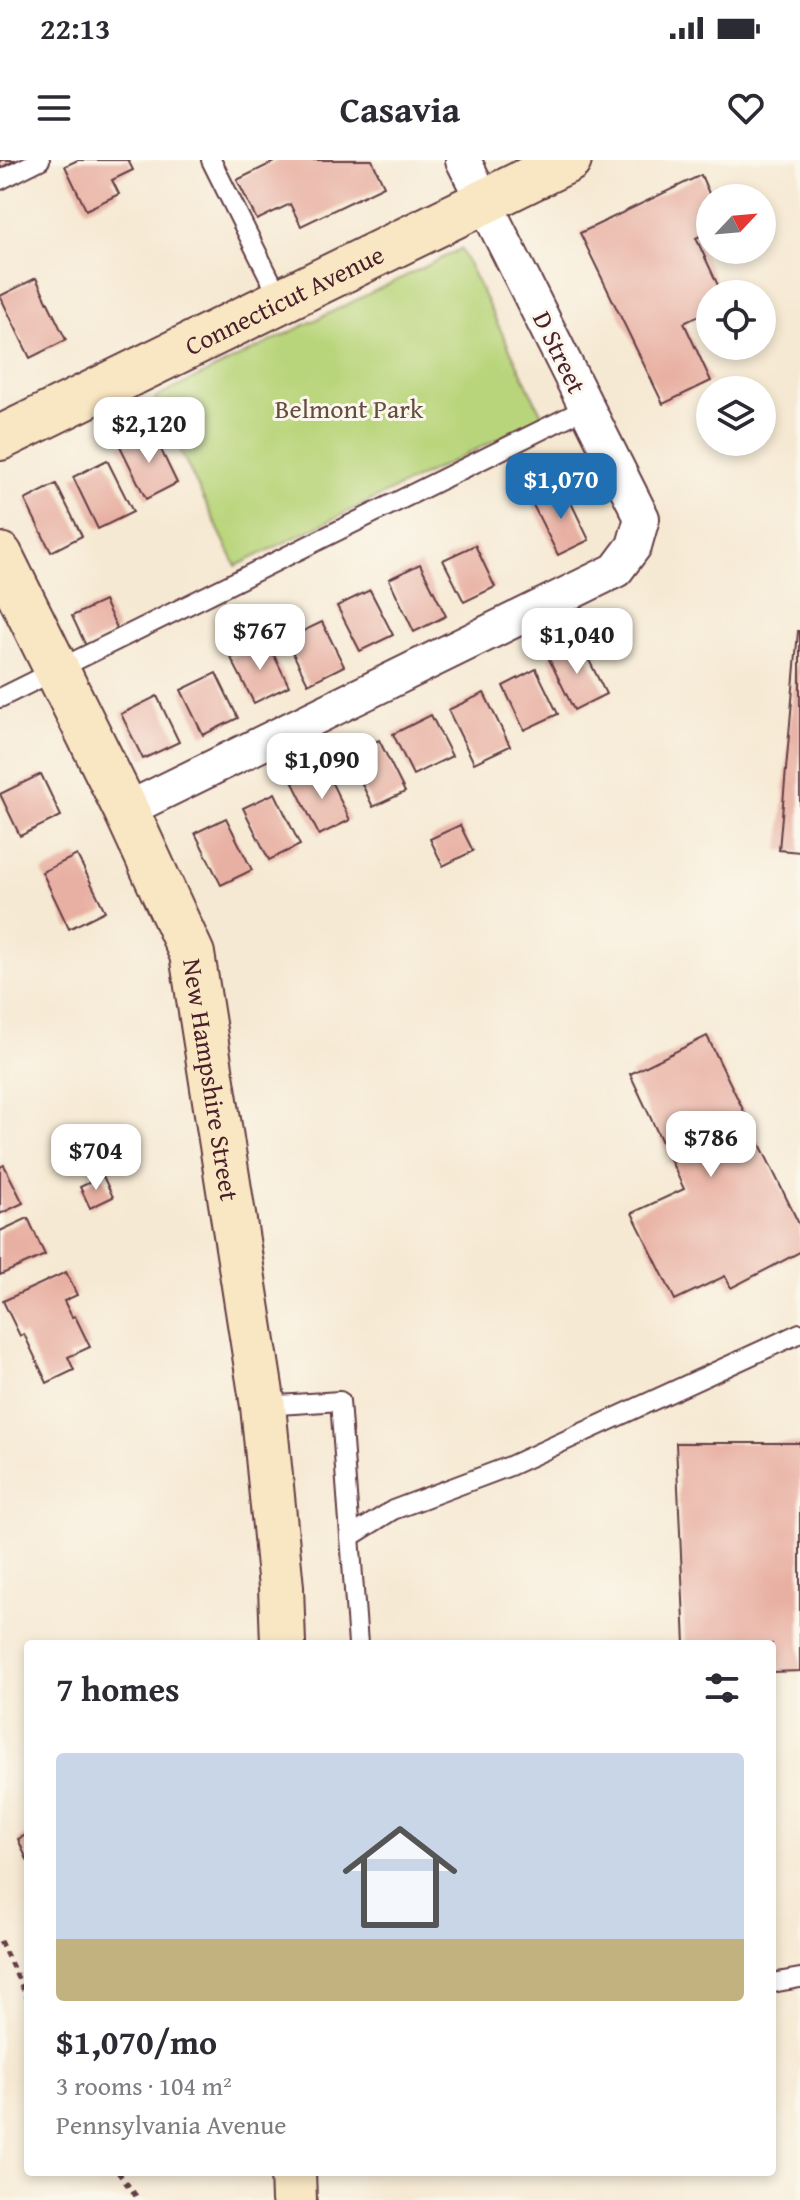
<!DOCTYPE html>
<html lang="en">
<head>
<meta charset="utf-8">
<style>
  :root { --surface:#fff; --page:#f7f7f7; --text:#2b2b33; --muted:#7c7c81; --accent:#1f6fb2 }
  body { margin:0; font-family:"Gentium Book Plus",serif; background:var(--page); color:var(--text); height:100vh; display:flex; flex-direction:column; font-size:30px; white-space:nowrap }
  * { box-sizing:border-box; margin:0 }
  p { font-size:26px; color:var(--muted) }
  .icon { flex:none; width:44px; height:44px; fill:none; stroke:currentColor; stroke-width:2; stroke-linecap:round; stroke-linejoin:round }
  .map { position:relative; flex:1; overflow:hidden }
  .details { position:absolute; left:24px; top:1480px; width:752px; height:536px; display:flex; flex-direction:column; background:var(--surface); border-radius:8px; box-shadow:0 4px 12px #0003 }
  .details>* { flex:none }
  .needle { width:52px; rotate:64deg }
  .controls { position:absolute; left:696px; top:24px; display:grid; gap:16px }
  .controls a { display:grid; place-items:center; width:80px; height:80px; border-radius:50%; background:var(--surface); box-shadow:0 4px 12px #0003; font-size:40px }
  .price { position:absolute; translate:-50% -68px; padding:0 18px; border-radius:16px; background:#fff; color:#222; font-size:26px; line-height:52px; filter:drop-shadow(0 2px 4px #0008) }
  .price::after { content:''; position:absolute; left:50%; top:48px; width:24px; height:18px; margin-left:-12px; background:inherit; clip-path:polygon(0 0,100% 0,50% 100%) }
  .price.active { background:var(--accent); color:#fff }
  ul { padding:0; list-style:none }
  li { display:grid; align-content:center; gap:16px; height:424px; padding:0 32px }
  li span { display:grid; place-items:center; height:248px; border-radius:8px; color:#555 }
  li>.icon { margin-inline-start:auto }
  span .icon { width:144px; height:144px; fill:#fffc; stroke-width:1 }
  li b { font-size:34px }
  h2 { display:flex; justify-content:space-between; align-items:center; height:96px; padding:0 32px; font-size:34px }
  .status { display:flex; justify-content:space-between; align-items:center; height:56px; padding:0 40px; background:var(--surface); direction:ltr }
  .status svg { height:22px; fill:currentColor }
  header { display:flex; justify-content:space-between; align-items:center; height:104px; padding:0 32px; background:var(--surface); font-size:36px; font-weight:600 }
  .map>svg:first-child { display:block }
</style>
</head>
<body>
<div class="status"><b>22:13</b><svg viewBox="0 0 49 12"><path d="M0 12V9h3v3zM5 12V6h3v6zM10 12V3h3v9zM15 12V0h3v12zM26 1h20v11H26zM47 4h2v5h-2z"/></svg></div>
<header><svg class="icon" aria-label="menu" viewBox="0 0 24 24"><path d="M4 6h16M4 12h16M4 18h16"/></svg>Casavia<svg class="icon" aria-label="heart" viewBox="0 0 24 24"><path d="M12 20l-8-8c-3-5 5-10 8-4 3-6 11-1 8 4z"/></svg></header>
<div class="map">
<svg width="800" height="2040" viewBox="0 0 800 2040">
  <rect width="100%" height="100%" fill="#fbf7ec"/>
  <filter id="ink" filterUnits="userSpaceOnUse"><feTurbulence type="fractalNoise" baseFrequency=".0125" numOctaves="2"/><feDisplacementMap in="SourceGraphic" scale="16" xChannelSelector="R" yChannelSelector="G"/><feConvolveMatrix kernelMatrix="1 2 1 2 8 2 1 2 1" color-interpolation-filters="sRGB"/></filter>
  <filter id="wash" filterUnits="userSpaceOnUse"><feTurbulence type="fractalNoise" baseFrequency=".006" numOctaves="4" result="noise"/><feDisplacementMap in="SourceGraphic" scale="32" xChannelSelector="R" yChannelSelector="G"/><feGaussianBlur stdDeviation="1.8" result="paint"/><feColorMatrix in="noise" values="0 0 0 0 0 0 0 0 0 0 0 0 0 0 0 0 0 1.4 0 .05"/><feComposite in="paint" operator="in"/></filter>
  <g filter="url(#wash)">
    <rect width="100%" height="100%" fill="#f6e9d3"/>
    <polygon fill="#b9d57b" stroke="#827a53" stroke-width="2" points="461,89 543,257 236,406 155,238"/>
    <g id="blocks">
      <g fill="#e8b0a3">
        <polygon points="0,0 16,0 0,8"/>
        <polygon points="78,0 128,0 133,10 112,20 119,34 86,50 65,6"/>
        <polygon points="278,0 372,0 384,26 301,66 290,44 257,60 237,20"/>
        <polygon points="701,15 711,38 710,71 696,78 722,134 710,134 710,150 684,163 711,221 663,244 580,73"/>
        <polygon points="36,118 66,180 30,198 0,136"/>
        <polygon points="152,271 177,323 146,339 120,286"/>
        <polygon points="107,300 133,352 98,369 73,317"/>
        <polygon points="56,324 82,376 51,392 25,340"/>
        <polygon points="564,328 589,380 558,395 532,343"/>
        <polygon points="475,385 495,427 464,442 443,400"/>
        <polygon points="420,404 446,456 414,472 389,419"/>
        <polygon points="370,430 393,475 360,491 337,446"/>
        <polygon points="104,441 118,470 86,486 72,456"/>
        <polygon points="322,462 344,506 308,524 286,479"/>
        <polygon points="798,471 800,471 800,692 779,690"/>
        <polygon points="267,481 289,526 254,543 231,498"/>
        <polygon points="580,482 606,534 574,550 548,497"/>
        <polygon points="536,509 558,554 524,570 503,526"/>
        <polygon points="216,513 238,558 203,575 181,530"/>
        <polygon points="484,533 510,586 474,603 448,550"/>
        <polygon points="157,536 179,582 143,599 121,554"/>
        <polygon points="431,555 452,596 413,615 393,574"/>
        <polygon points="379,580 405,632 373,647 348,595"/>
        <polygon points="324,607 350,660 319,675 293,623"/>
        <polygon points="41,614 61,656 20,676 0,634"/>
        <polygon points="275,633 300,685 269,700 243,648"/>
        <polygon points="226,658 252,710 221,725 195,673"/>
        <polygon points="460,665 473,691 443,706 430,679"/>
        <polygon points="77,695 105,751 69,769 42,712"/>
        <polygon points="707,876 800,1066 800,1092 731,1128 725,1116 675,1140 632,1053 684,1029 630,914"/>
        <polygon points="4,1005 23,1043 0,1054 0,1007"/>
        <polygon points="103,1016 113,1037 90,1048 80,1027"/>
        <polygon points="28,1058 45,1095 0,1115 0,1071"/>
        <polygon points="66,1112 77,1135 64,1141 72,1157 75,1156 90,1187 68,1197 74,1210 47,1223 24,1174 20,1176 3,1141"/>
        <polygon points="676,1283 800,1283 800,1511 772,1512 772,1484 685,1484"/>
        <polygon points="28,1674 28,1702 18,1679"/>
      </g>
    </g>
  </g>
  <g filter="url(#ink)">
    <use href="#blocks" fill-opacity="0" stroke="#643d44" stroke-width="2"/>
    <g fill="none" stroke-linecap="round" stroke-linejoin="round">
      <g stroke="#643d44" stroke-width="22">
        <g id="lane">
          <polyline points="211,0 281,141"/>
          <polyline points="0,20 40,0"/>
          <polyline points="0,538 588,247"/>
          <polyline points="263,1246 340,1241 358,1484"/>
          <polyline points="350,1377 393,1350 510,1306 800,1173"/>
          <polyline points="772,1823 800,1818"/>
        </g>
      </g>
      <g stroke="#643d44" stroke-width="38">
        <polyline id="street" points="126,650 616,410 634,386 642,358 463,0"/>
      </g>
      <g stroke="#643d44" stroke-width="48">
        <g id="secondary">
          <path id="s1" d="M 0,278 L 569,0"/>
          <path id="s2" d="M 0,395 L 126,650 L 192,794 L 263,1246 L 281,1427 L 283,1484"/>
          <polyline points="293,2012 294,2040"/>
        </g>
      </g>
      <g stroke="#643d44" stroke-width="5" stroke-dasharray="6 6" stroke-linecap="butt">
        <polyline points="0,1781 28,1839"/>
        <polyline points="118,2012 139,2040"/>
      </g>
      <use href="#lane" stroke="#fff" stroke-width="18"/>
      <use href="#street" stroke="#fff" stroke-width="34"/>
      <use href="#secondary" stroke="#f9e7c3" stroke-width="44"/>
    </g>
  </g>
  <g text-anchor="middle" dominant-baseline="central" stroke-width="6" stroke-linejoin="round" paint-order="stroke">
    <g font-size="26" fill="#4a1f2b" stroke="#fbf7ec">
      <text stroke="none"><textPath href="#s1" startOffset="316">Connecticut Avenue</textPath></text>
      <text transform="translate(560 192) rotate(64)">D Street</text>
      <text stroke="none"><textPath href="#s2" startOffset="570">New Hampshire Street</textPath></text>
    </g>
    <g font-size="26" fill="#664c3f" stroke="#fbf7ec">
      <text x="349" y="248">Belmont Park</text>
    </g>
  </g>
</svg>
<div class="controls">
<a><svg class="needle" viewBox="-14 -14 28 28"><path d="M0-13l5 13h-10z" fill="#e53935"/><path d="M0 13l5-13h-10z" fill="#7c7c81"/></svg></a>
<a><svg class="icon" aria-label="locate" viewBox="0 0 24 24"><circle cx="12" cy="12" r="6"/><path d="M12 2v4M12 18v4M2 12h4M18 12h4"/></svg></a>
<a><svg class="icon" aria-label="layers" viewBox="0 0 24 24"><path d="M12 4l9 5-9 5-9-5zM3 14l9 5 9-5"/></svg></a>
</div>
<b class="price" style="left:149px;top:305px">$2,120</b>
<b class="price active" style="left:561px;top:361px">$1,070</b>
<b class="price" style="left:260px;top:512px">$767</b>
<b class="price" style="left:577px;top:516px">$1,040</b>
<b class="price" style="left:322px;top:641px">$1,090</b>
<b class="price" style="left:711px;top:1019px">$786</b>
<b class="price" style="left:96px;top:1032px">$704</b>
<section class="details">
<h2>7 homes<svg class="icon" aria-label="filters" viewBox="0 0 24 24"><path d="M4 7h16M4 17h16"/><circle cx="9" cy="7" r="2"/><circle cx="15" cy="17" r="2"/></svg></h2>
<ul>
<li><span style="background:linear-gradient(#c9d6e8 75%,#c2b280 0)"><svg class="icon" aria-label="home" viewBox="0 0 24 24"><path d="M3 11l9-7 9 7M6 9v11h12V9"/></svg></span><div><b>$1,070/mo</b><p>3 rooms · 104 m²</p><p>Pennsylvania Avenue</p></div></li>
</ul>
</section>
</div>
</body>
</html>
